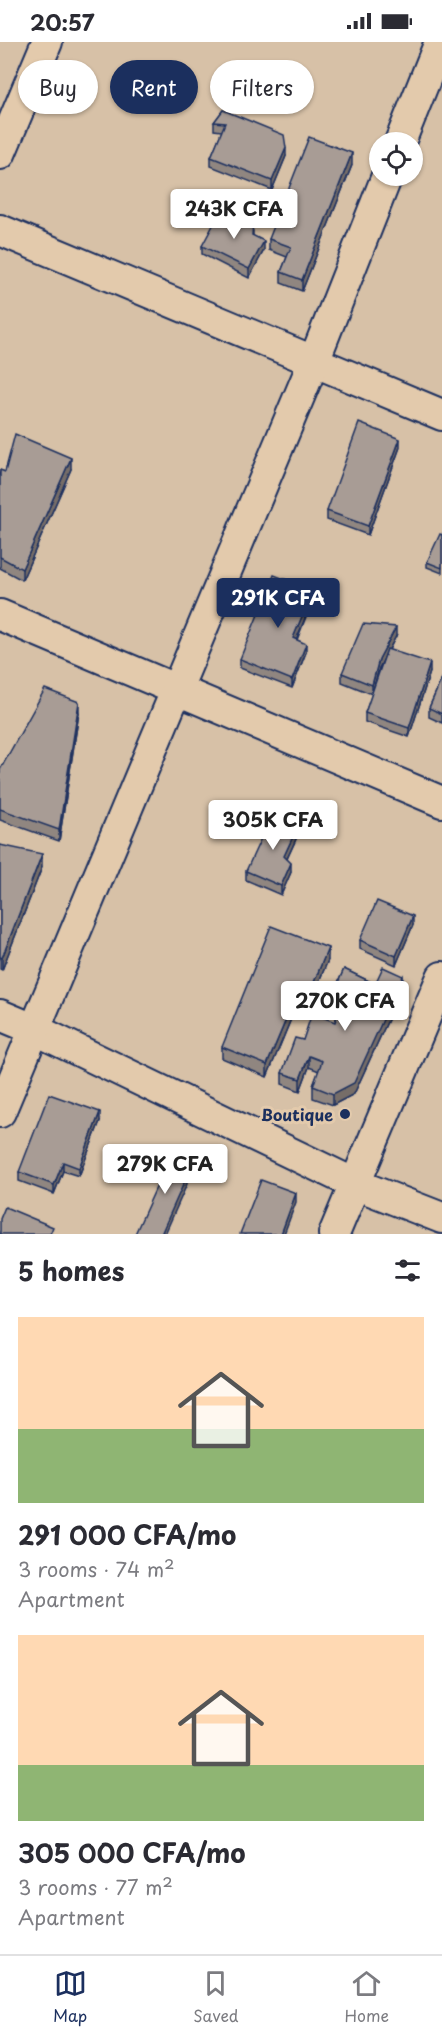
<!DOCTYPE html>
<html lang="en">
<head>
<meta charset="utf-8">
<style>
  :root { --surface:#fff; --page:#f2f2f3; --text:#2b2b33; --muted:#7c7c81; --line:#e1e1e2; --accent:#1b2f5e }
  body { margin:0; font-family:"Playpen Sans",sans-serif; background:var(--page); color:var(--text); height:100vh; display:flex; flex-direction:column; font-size:22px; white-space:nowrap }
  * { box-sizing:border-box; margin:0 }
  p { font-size:20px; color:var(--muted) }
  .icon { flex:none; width:33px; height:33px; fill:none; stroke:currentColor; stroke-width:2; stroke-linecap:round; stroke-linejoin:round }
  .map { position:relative; height:1192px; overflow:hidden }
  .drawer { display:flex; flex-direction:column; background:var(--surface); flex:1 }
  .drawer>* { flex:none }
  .hud { position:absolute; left:18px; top:18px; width:406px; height:54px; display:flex; gap:12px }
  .tools { position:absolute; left:369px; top:90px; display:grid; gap:12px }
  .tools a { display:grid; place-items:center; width:54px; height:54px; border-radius:50%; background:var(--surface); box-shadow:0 2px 4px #0004; font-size:30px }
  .price { position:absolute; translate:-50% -51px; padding:0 14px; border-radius:6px; background:#fff; color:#222; font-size:20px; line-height:39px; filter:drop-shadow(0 2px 3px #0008) }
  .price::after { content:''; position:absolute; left:50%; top:36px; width:18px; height:14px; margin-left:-9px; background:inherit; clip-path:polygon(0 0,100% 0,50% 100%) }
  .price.current { background:var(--accent); color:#fff }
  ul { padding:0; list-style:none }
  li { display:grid; align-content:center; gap:12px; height:318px; padding:0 18px }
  li span { display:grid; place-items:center; height:186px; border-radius:0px; color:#555 }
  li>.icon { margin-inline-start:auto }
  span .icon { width:108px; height:108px; fill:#fffc; stroke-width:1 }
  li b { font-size:26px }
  h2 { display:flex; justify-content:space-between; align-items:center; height:72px; padding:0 18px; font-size:26px }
  .pill { padding:0 21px; border-radius:27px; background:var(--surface); box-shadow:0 2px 4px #0004; font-size:21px; line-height:54px }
  .pill.current { background:var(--accent); color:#fff }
  .status { display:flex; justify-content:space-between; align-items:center; height:42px; padding:0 30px; background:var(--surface); direction:ltr }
  .status svg { height:16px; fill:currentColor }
  .menu { display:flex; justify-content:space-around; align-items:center; height:84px; border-top:2px solid var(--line); background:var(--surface); font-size:16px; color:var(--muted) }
  .menu a { display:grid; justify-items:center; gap:3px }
  .menu .current { color:var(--accent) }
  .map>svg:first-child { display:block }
</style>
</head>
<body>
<div class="status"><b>20:57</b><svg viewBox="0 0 49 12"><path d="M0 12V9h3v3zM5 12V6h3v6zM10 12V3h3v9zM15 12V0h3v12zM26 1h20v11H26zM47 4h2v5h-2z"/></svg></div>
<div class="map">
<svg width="442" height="1192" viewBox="0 0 442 1192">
  <rect width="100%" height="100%" fill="#d7c1a7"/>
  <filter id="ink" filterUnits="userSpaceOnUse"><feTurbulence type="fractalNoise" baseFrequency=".0167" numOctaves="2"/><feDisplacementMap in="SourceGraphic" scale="12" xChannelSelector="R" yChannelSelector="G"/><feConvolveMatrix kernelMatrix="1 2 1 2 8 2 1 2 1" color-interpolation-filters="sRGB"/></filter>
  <g filter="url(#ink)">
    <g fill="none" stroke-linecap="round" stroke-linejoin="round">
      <g stroke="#1b2f5e" stroke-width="34">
        <g id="minor">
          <polyline points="400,100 440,0"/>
          <polyline points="0,112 47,0"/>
          <polyline points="0,188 442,373"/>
          <polyline points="0,573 442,760"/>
          <polyline points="0,973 36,988 355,1142 442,1176"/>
          <polyline points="0,1070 314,319 387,134"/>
          <polyline points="334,1192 442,935"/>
        </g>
      </g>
      <use href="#minor" stroke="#e3caac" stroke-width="30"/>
    </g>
    <g fill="#908680" stroke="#1b2f5e" stroke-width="1.5" fill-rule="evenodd">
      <polygon points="223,68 286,114 272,148 211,124 211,115 222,89 214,88 214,80"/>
      <polygon points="352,123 302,249 281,241 281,230 287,215 269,208 269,197"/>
      <polygon points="253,189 253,194 264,208 249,236 202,212 202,204"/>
      <polygon points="400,405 368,493 327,478 327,469"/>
      <polygon points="71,427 22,538 0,526 0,428 5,430"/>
      <polygon points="442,493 442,531 427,525 427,520"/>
      <polygon points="313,557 297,598 306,610 292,646 240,626 240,617"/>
      <path d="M 396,594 L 389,608 L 430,630 L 409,695 L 365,680 L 365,671 L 372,652 L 342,640 L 342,631 ZM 383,619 L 374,646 L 379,626 Z"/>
      <polygon points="442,636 442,681 429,675 429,666"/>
      <polygon points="79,671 59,799 0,778 0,728"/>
      <polygon points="288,784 296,797 287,817 291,830 281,853 246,838 246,829"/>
      <polygon points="0,803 42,825 2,928 0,927"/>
      <polygon points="413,883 396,923 360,907 360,898"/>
      <polygon points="328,918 312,956 300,955 267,1035 222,1016 222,1005"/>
      <polygon points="344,927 375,942 403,945 354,1052 333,1063 313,1056 313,1044 319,1029 309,1025 300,1049 282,1042 282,1031 303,998 335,980 344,953 337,954 337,943"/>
      <polygon points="100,1079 79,1134 63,1129 54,1152 19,1139 19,1130"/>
    </g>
    <g fill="#766d68" stroke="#1b2f5e" stroke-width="1.5">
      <polygon points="286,106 286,114 272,148 272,139"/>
      <polygon points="352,111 352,123 302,249 302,238"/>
      <polygon points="264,199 264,208 249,236 249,227"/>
      <polygon points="400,397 400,405 368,493 368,484"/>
      <polygon points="71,416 71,427 22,538 22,527"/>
      <polygon points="313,548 313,557 293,605 293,596"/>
      <polygon points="396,585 396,594 379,626 372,652 372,643 379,617"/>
      <polygon points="306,602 306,610 292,646 292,638"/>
      <polygon points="430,621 430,630 409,695 409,686"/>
      <polygon points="79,660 79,671 59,799 59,788"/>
      <polygon points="296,788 296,797 284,823 284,814"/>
      <polygon points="42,812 42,825 2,928 2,916"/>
      <polygon points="291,821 291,830 281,853 281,844"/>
      <polygon points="413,874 413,883 396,923 396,914"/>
      <polygon points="328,906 328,918 312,956 312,945"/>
      <polygon points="403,934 403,945 354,1052 333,1063 333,1052"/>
      <polygon points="300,944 300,955 267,1035 267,1023"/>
      <polygon points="309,1014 309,1025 300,1049 300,1037"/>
      <polygon points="100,1070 100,1079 79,1134 79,1126"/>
      <polygon points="188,1112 187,1142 165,1192 162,1190"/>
      <polygon points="63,1120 63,1129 54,1152 54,1143"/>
      <polygon points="296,1151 296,1160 284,1192 281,1192"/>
    </g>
    <g fill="#a89c95" stroke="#1b2f5e" stroke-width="1.5">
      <polygon points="223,68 284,93 286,106 272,139 211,115 225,81 214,80"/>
      <polygon points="309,95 352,111 302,238 281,230 291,205 269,197"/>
      <polygon points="218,174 235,174 253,180 252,193 264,199 249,227 202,204"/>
      <polygon points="359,381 400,397 368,484 327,469"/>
      <polygon points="15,392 71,416 22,527 0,515 0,428 5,430"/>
      <polygon points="440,492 442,493 442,526 427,520"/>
      <polygon points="274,533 313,548 293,596 306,602 292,638 240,617"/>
      <polygon points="363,582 396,585 379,617 372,643 342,631"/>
      <polygon points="387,607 430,621 409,686 365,671"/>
      <polygon points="442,636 442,672 429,666"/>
      <polygon points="45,647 79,660 59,788 0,767 0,728"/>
      <polygon points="273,770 288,777 285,783 296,788 284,814 291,821 281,844 246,829"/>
      <polygon points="0,803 42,812 2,916 0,915"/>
      <polygon points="377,859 413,874 396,914 360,898"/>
      <polygon points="271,884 328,906 312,945 300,944 267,1023 222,1005"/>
      <polygon points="383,925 403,934 354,1041 333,1052 313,1044 322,1019 309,1014 300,1037 282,1031 295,996 303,998 312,971 335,980 348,941 337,943 344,927 375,942"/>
      <polygon points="49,1052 100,1070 79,1126 63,1120 54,1143 19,1130"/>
      <polygon points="174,1106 188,1112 187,1134 162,1190 167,1192 135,1192"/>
      <polygon points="261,1138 296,1151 281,1192 240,1192"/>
      <polygon points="5,1165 53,1185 50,1192 0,1192 0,1177"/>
    </g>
  </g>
  <circle fill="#1b2f5e" stroke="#e3caac" stroke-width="2" cx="345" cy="1072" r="6"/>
  <g text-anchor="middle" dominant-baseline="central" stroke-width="6" stroke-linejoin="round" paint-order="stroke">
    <g font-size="16" font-weight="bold" fill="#1b2f5e" stroke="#e3caac" text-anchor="end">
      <text x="333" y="1072">Boutique</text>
    </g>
  </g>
</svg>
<div class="tools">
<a><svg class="icon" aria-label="locate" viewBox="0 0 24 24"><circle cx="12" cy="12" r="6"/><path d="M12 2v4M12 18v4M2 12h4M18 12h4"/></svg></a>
</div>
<b class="price" style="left:234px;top:198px">243K CFA</b>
<b class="price current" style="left:278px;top:587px">291K CFA</b>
<b class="price" style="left:273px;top:809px">305K CFA</b>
<b class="price" style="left:345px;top:990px">270K CFA</b>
<b class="price" style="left:165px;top:1153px">279K CFA</b>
<div class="hud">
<a class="pill">Buy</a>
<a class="pill current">Rent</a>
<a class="pill">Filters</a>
</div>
</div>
<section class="drawer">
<h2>5 homes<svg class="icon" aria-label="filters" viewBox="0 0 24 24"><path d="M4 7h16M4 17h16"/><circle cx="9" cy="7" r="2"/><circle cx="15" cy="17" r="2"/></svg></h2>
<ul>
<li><span style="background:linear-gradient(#ffd9b3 60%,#8fb573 0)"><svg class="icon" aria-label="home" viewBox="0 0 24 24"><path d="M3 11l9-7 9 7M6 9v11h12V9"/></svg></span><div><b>291 000 CFA/mo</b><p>3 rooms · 74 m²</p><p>Apartment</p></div></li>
<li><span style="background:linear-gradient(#ffd9b3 70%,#8fb573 0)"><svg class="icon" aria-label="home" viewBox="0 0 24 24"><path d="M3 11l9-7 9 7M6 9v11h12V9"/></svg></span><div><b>305 000 CFA/mo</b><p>3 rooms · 77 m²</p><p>Apartment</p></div></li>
</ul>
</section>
<nav class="menu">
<a class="current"><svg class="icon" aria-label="map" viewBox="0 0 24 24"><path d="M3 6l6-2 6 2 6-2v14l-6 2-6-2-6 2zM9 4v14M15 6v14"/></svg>Map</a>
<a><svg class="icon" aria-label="saved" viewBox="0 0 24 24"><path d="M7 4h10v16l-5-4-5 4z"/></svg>Saved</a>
<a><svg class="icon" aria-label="home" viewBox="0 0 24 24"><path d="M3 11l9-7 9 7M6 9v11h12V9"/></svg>Home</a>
</nav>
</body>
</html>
